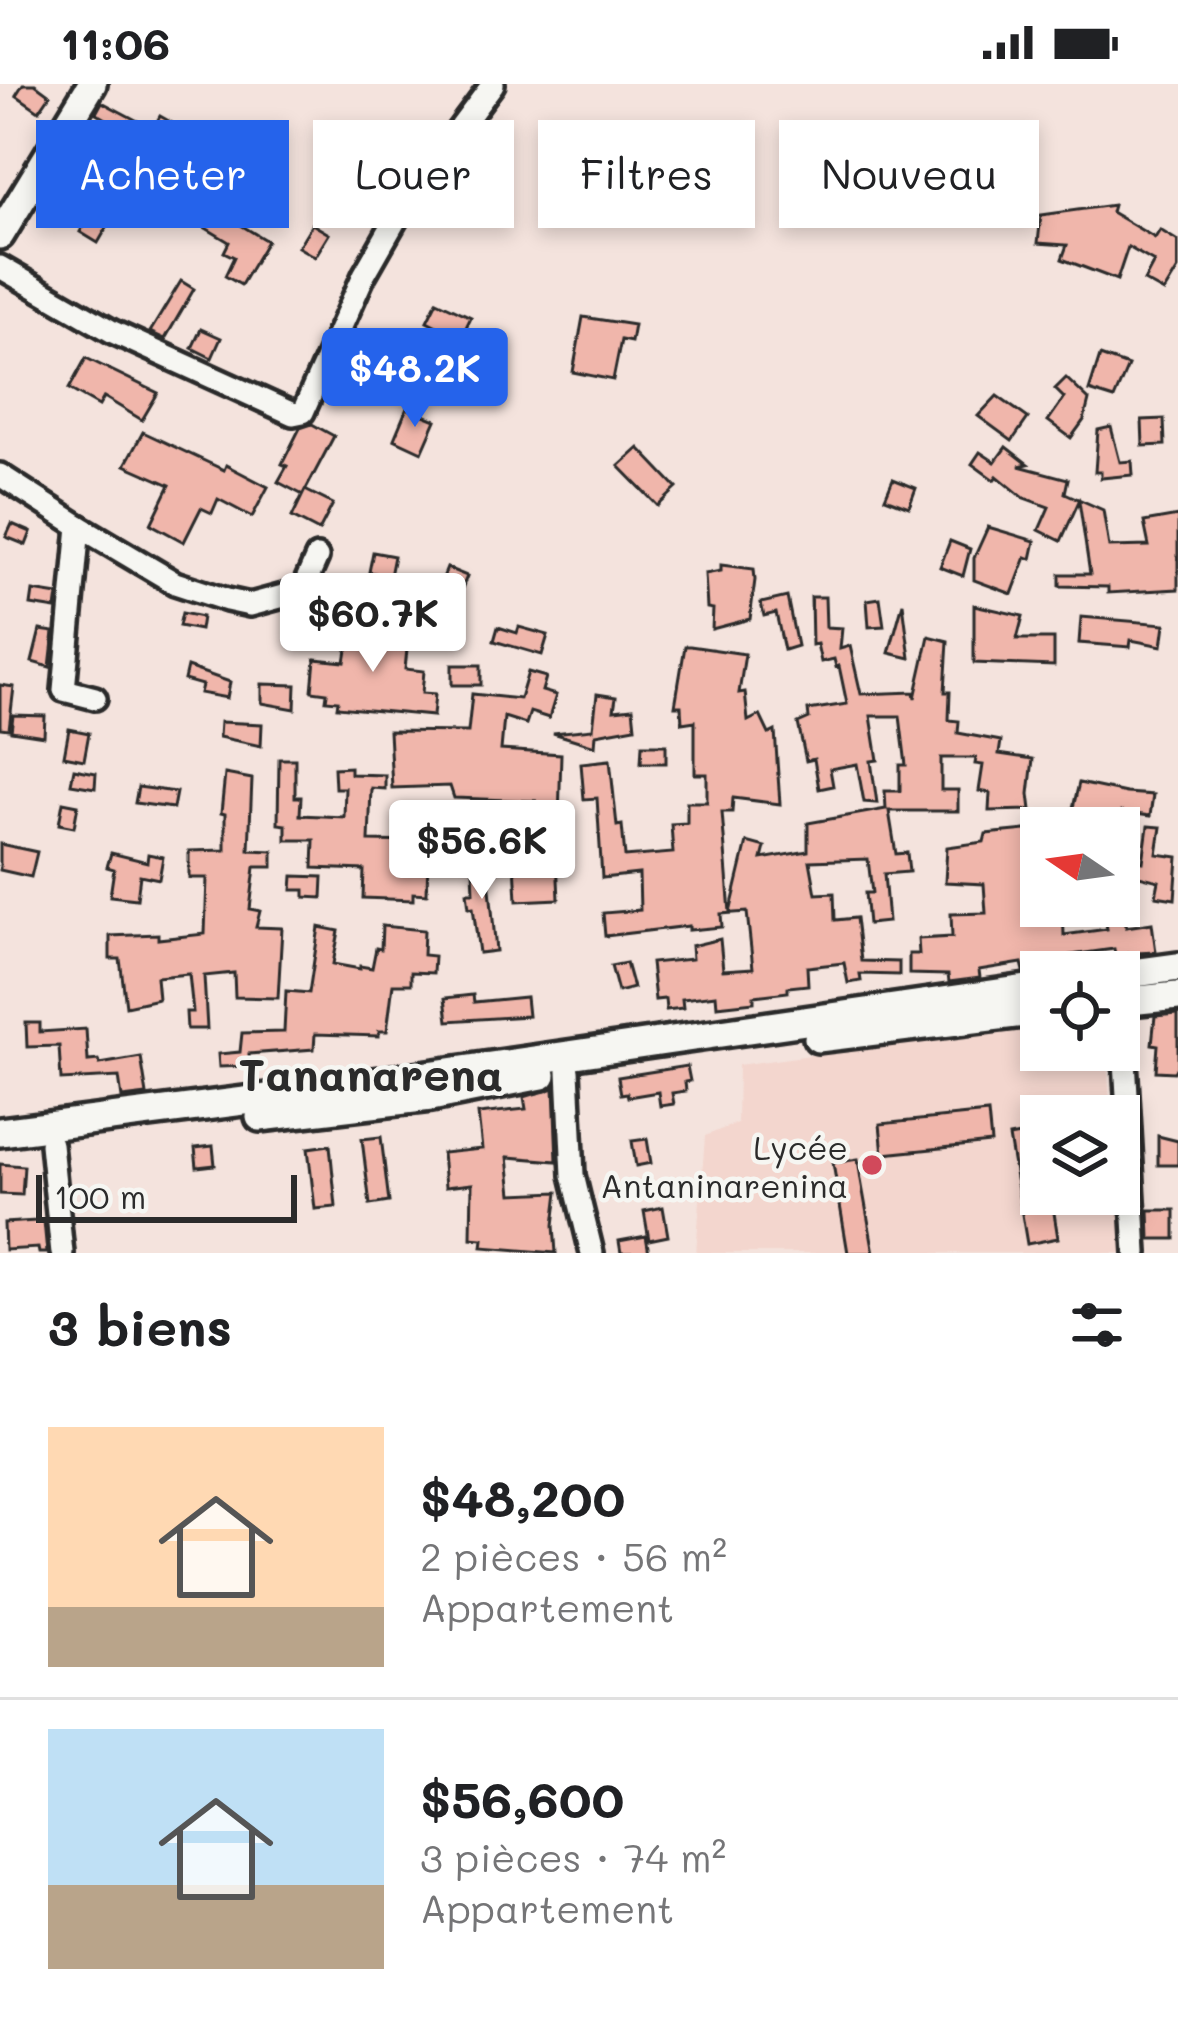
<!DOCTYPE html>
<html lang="fr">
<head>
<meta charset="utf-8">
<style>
  :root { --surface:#fff; --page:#f2f2f2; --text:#202124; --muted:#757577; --line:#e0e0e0; --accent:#2563eb }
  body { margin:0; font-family:Mali,sans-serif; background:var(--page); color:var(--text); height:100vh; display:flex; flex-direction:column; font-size:45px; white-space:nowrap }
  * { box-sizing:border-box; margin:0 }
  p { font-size:39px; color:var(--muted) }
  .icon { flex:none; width:66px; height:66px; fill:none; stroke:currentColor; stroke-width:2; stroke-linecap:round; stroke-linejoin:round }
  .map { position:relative; height:1169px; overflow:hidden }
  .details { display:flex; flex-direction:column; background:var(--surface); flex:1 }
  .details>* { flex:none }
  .top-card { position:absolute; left:36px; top:36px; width:1107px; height:108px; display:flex; gap:24px }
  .needle { width:78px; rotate:283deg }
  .tools { position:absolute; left:1020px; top:723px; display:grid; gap:24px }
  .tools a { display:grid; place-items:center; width:120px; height:120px; border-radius:0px; background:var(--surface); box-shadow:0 6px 18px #0003; font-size:60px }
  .scale { position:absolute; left:36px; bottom:30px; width:261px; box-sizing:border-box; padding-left:12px; border:6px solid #2b2b2b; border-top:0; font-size:33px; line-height:42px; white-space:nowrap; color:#2b2b2b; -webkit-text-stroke:9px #f6f6f2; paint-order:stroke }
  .price { position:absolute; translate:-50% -102px; padding:0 27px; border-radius:12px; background:#fff; color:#222; font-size:39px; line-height:78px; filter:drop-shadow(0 3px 6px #0008) }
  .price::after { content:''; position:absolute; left:50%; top:72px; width:36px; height:27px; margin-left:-18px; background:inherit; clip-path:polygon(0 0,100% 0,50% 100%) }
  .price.current { background:var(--accent); color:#fff }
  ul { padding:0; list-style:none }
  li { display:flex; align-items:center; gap:36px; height:300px; padding:0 48px }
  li+li { border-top:3px solid var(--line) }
  li span { display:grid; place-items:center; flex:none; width:336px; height:240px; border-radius:0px; color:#555 }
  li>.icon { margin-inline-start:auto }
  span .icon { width:144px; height:144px; fill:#fffc; stroke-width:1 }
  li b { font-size:51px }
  h2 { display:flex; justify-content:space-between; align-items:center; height:144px; padding:0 48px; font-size:51px }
  .tag { padding:0 42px; border-radius:0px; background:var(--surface); box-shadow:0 6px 18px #0003; font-size:42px; line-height:108px }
  .tag.current { background:var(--accent); color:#fff }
  .status { display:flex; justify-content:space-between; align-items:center; height:84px; padding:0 60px; background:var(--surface); direction:ltr }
  .status svg { height:33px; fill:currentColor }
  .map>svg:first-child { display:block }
</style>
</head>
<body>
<div class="status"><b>11:06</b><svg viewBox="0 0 49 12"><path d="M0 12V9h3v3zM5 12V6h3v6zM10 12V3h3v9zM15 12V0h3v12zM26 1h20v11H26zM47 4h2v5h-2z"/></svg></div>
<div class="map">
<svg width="1178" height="1169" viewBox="0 0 1178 1169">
  <rect width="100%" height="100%" fill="#f4e3dd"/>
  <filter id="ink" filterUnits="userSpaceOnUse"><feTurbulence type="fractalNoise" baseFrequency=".00833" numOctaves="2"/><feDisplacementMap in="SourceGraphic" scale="24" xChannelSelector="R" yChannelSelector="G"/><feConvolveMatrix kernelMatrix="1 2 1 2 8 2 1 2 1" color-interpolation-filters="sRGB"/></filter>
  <g filter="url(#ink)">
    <polygon fill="#f3d6ce" points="1041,939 1041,966 1106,966 1111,1032 1041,1032 1041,1110 1118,1110 1122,1169 696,1169 705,1052 737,1039 738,981"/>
    <g fill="#f0b6ab" stroke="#2b2b2b" stroke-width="3">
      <polygon points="23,0 35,0 50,11 39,27 16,11"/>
      <polygon points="102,18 153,45 160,32 192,50 178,76 96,29"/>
      <polygon points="1017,90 1032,106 1028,111 1032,138 1001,106"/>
      <polygon points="168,92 230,125 226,132 267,157 241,201 225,192 234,173 224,168 229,158 156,114"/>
      <polygon points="72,100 119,123 98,159 80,148 86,137 60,122"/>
      <polygon points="1113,121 1111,128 1155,154 1160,146 1178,157 1178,185 1164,208 1144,197 1154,178 1128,163 1117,196 1062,175 1067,161 1038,159 1041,131"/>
      <polygon points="312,140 329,150 315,173 298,163"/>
      <polygon points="181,197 194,205 165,255 150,248"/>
      <polygon points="437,217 471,233 461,254 427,237"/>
      <polygon points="583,233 634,241 631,258 621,256 613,296 573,288"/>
      <polygon points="201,245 221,254 212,274 192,264"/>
      <polygon points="1100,272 1128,282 1114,315 1089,307"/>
      <polygon points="344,273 362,281 352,306 333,298"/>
      <polygon points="86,274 158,309 142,336 104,313 99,322 69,305"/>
      <polygon points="1066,294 1089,316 1084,336 1071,354 1048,337 1064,314 1055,305"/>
      <polygon points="997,312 1028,334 1012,357 978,332"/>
      <polygon points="407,324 436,336 422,368 394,355"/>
      <polygon points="1164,335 1165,361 1143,362 1142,336"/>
      <polygon points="312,340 334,352 303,411 278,398 287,382 282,380 300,344"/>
      <polygon points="1111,343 1120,378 1132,377 1133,391 1101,394 1101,388 1095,388 1098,346"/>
      <polygon points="143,348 224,386 226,381 268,403 252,433 218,415 212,429 201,424 184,458 151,440 170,401 125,381"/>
      <polygon points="1006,363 1028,380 1019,382 1068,395 1065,409 1103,426 1109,463 1149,462 1144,438 1178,432 1178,505 1108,509 1108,503 1060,502 1060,490 1090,490 1079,417 1061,457 1039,446 1049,423 1024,414 997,392 994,396 972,380 980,368 995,378"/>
      <polygon points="639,364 677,404 658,422 619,382"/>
      <polygon points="893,395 916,404 909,423 885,414"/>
      <polygon points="305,406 333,420 319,447 292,433"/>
      <polygon points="12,440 31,448 26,461 6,453"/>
      <polygon points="988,443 1035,457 1031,475 1026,473 1012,510 974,496 974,474"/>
      <polygon points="950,457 970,465 963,492 940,483"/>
      <polygon points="373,468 394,472 390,492 369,488"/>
      <polygon points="721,481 754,485 755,496 750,535 712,545 713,525 707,524 705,490 721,487"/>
      <polygon points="447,484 467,492 461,507 441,499"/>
      <polygon points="33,507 58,511 56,525 31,521"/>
      <polygon points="787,513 797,562 784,566 776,529 764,532 761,519"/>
      <polygon points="811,513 825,513 826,543 842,544 840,565 850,562 861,610 914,608 915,614 929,552 948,557 945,608 950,608 949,636 959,637 958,649 1001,657 999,670 1033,675 1029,710 1031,726 989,727 990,709 979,707 983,681 975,680 976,674 941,674 941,706 958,706 958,727 889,727 896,770 907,769 909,788 884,790 888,838 868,840 865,809 872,809 868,775 810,777 816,810 834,809 835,836 856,834 861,877 899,878 899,891 860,890 861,897 848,899 844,879 807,883 808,901 788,903 788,908 754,912 754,918 717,922 716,911 682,915 683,924 666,926 665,915 655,916 651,879 692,875 691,862 720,855 723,886 753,884 747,828 721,830 722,843 689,846 689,842 605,852 603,829 640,826 639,790 602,794 597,714 584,715 581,679 610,676 617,742 622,741 625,773 673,769 671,740 687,739 687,718 707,718 707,690 695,690 695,637 682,639 681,622 675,622 685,562 690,562 745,570 739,609 745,608 748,637 760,631 769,650 775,647 780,720 733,714 732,728 722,728 730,829 747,758 765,763 762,775 808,767 808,739 886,725 885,707 900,707 900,681 906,681 900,632 871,632 878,676 871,677 877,719 864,718 857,680 830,685 833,702 819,705 814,675 806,677 798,639 809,634 808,626 847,620 839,582 836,583 834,575 821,578 817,560 812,561"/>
      <polygon points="880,514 884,542 869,543 867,516"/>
      <polygon points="903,519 910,574 889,569"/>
      <polygon points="974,521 1023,532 1017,555 1054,555 1054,582 974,579"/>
      <polygon points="182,529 202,533 200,546 179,542"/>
      <polygon points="353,530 385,537 380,562 407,565 405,585 424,587 422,609 435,610 433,632 337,623 338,617 326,616 327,609 312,607 315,575 345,578"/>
      <polygon points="1081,533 1165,540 1162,562 1131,556 1130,563 1079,559"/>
      <polygon points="498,543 517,549 519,543 548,551 542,571 494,557"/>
      <polygon points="40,546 54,548 50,583 32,578"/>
      <rect x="452" y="581" width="29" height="20"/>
      <polygon points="187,583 230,598 227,614 200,609 202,601 184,596"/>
      <polygon points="528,588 546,593 542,607 556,611 549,634 530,628 526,640 504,633 501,666 561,670 559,734 535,733 536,717 454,714 450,702 392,704 389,647 468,648 472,610 520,615"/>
      <polygon points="262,600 296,601 295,625 262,619"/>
      <polygon points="0,601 14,603 9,645 0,644"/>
      <polygon points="597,610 616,613 614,626 633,624 635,643 596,650 595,662 553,649 593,645"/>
      <polygon points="13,631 45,632 44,652 11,647"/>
      <polygon points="220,638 262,640 261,662 219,653"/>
      <polygon points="69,645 89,649 84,676 64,672"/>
      <polygon points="642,661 666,661 666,679 641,679"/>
      <polygon points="279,675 295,675 295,713 301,713 300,731 344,733 345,704 335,704 334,684 350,683 350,690 385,691 385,705 371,704 369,757 418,758 417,767 428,767 427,810 413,809 413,816 363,814 364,786 313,784 314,756 286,756 286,741 278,740"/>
      <polygon points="74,685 96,689 95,704 71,700"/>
      <polygon points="225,690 252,695 249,766 273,767 273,783 255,783 250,825 260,827 256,843 282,844 278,914 235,913 234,889 204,892 207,945 187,945 186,928 193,928 189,890 156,893 158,915 126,922 120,875 110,875 110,852 158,850 158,855 205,850 207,794 189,794 189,767 225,766 225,730 221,729"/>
      <polygon points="1079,699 1126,709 1153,711 1150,732 1121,728 1119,744 1100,744 1101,735 1072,728"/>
      <polygon points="138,703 176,708 173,724 135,719"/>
      <polygon points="63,718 78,721 74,743 59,740"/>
      <polygon points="1148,742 1161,743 1157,770 1178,773 1175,815 1156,812 1159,797 1135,791 1138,777 1143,778"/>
      <polygon points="1036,745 1041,795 1032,796 1032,822 1063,822 1064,851 1107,845 1103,822 1123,822 1126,843 1152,839 1156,868 1115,870 1114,865 1064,872 1066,885 1024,887 1022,879 979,886 980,894 949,898 948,891 909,890 909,870 919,870 918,855 952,853 951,830 986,829 984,800 945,798 947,763 984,758 986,750"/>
      <polygon points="0,760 37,768 31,793 0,786"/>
      <polygon points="486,763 496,867 479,869 473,823 469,824 467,808 474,808 472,764"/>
      <polygon points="111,769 147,778 148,770 163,773 159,795 140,791 137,815 110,812 114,785 107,783"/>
      <polygon points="557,776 559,815 517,817 515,779"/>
      <polygon points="293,792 323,793 322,814 305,813 305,806 292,806"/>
      <polygon points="382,842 424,846 423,871 434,872 433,889 411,888 411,900 393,900 387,947 379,947 379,952 315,950 314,965 249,970 250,982 219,983 218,970 240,968 242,949 284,948 286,907 309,909 319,843 339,847 333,880 360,885 360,882 372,884 376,864 381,865"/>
      <polygon points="626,879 633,904 618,908 611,882"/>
      <polygon points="473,911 474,918 526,913 528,932 448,937 445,914"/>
      <polygon points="1178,930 1178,981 1174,988 1156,987 1158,961 1152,960 1155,932"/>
      <polygon points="26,939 40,939 40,948 86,945 88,977 99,976 100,980 141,973 147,1011 122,1014 119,993 61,996 59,962 27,963"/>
      <polygon points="687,982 690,997 685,998 686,1007 672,1009 674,1020 660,1022 658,1008 628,1013 627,1009 621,1010 618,993"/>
      <polygon points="554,1004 557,1077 508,1073 512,1110 558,1108 554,1141 556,1169 482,1163 483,1155 471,1154 472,1100 445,1103 442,1069 482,1065 478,1030 526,1025 524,1013"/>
      <polygon points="988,1029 991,1059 883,1070 880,1040"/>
      <polygon points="1041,1047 1041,1110 1051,1110 1058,1154 1027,1160 1009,1053"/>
      <polygon points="1158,1052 1178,1057 1178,1081 1158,1081"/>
      <polygon points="381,1053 389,1118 370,1121 362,1055"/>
      <polygon points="647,1055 651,1079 636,1082 632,1057"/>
      <polygon points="330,1061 336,1123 315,1125 308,1064"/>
      <polygon points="213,1062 215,1081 197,1083 195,1064"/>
      <polygon points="858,1075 861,1096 874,1169 848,1169 833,1079"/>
      <polygon points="0,1080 24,1082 22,1111 0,1110"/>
      <polygon points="663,1123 668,1152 649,1156 644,1127"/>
      <polygon points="1149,1126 1175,1126 1175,1155 1150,1155"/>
      <polygon points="37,1137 44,1137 47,1169 39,1169 38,1164 5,1166 4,1139"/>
      <polygon points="646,1152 649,1169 621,1169 619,1157"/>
    </g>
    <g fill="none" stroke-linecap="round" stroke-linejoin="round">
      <g stroke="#2b2b2b" stroke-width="30">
        <g id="minor">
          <polyline points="0,183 113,248 293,330 303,328 364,191 408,114 493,0"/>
          <polyline points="0,391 79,442 64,606 95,614"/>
          <polyline points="79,442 175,499 227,516 250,521 302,507 317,473"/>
          <polyline points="1121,906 1136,1169"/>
          <polyline points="568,987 573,1091 592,1169"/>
          <polyline points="51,1060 62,1169"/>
        </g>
      </g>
      <g stroke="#2b2b2b" stroke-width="36">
        <g id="tertiary">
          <polyline points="0,151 92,0"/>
          <polyline points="1119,891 1178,883"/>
          <polyline points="1119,918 1178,912"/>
          <polyline points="818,954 1041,927"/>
          <polyline points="260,1033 431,1013 542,991"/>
          <polyline points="0,1048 283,1012 1041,903"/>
        </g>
      </g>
      <use href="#minor" stroke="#f6f6f2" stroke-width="21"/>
      <use href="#tertiary" stroke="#f6f6f2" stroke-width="27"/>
    </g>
  </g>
  <circle fill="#d1495b" stroke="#f6f6f2" stroke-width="4.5" cx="872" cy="1081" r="12"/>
  <g text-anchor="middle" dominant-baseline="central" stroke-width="9" stroke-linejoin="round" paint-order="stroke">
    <g font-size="33" fill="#2b2b2b" stroke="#f6f6f2" text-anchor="end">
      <text x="848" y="1062">Lycée<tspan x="848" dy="38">Antaninarenina</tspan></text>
    </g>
    <g font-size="45" font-weight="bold" fill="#2b2b2b" stroke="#f6f6f2">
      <text x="371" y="989">Tananarena</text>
    </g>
  </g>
</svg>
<div class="tools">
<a><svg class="needle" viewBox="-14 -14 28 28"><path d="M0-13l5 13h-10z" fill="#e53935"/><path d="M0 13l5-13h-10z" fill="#757577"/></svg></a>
<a><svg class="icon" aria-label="locate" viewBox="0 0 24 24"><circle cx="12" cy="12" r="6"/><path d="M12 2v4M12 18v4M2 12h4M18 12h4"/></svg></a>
<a><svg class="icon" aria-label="layers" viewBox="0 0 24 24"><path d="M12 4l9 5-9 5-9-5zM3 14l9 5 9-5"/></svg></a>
</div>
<div class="scale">100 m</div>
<b class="price current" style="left:415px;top:346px">$48.2K</b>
<b class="price" style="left:373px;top:591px">$60.7K</b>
<b class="price" style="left:482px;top:818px">$56.6K</b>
<div class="top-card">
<a class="tag current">Acheter</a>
<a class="tag">Louer</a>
<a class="tag">Filtres</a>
<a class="tag">Nouveau</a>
</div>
</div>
<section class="details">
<h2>3 biens<svg class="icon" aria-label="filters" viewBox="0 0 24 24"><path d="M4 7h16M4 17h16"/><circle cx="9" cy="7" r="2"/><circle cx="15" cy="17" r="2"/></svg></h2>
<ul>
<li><span style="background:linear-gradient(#ffd9b3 75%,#b9a48a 0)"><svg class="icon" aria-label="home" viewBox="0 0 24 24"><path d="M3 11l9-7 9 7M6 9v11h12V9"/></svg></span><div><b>$48,200</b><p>2 pièces · 56 m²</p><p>Appartement</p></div></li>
<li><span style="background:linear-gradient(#bfe0f5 65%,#b9a48a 0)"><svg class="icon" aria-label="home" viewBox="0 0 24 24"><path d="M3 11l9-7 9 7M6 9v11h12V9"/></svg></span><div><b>$56,600</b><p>3 pièces · 74 m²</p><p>Appartement</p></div></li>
</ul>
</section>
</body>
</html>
